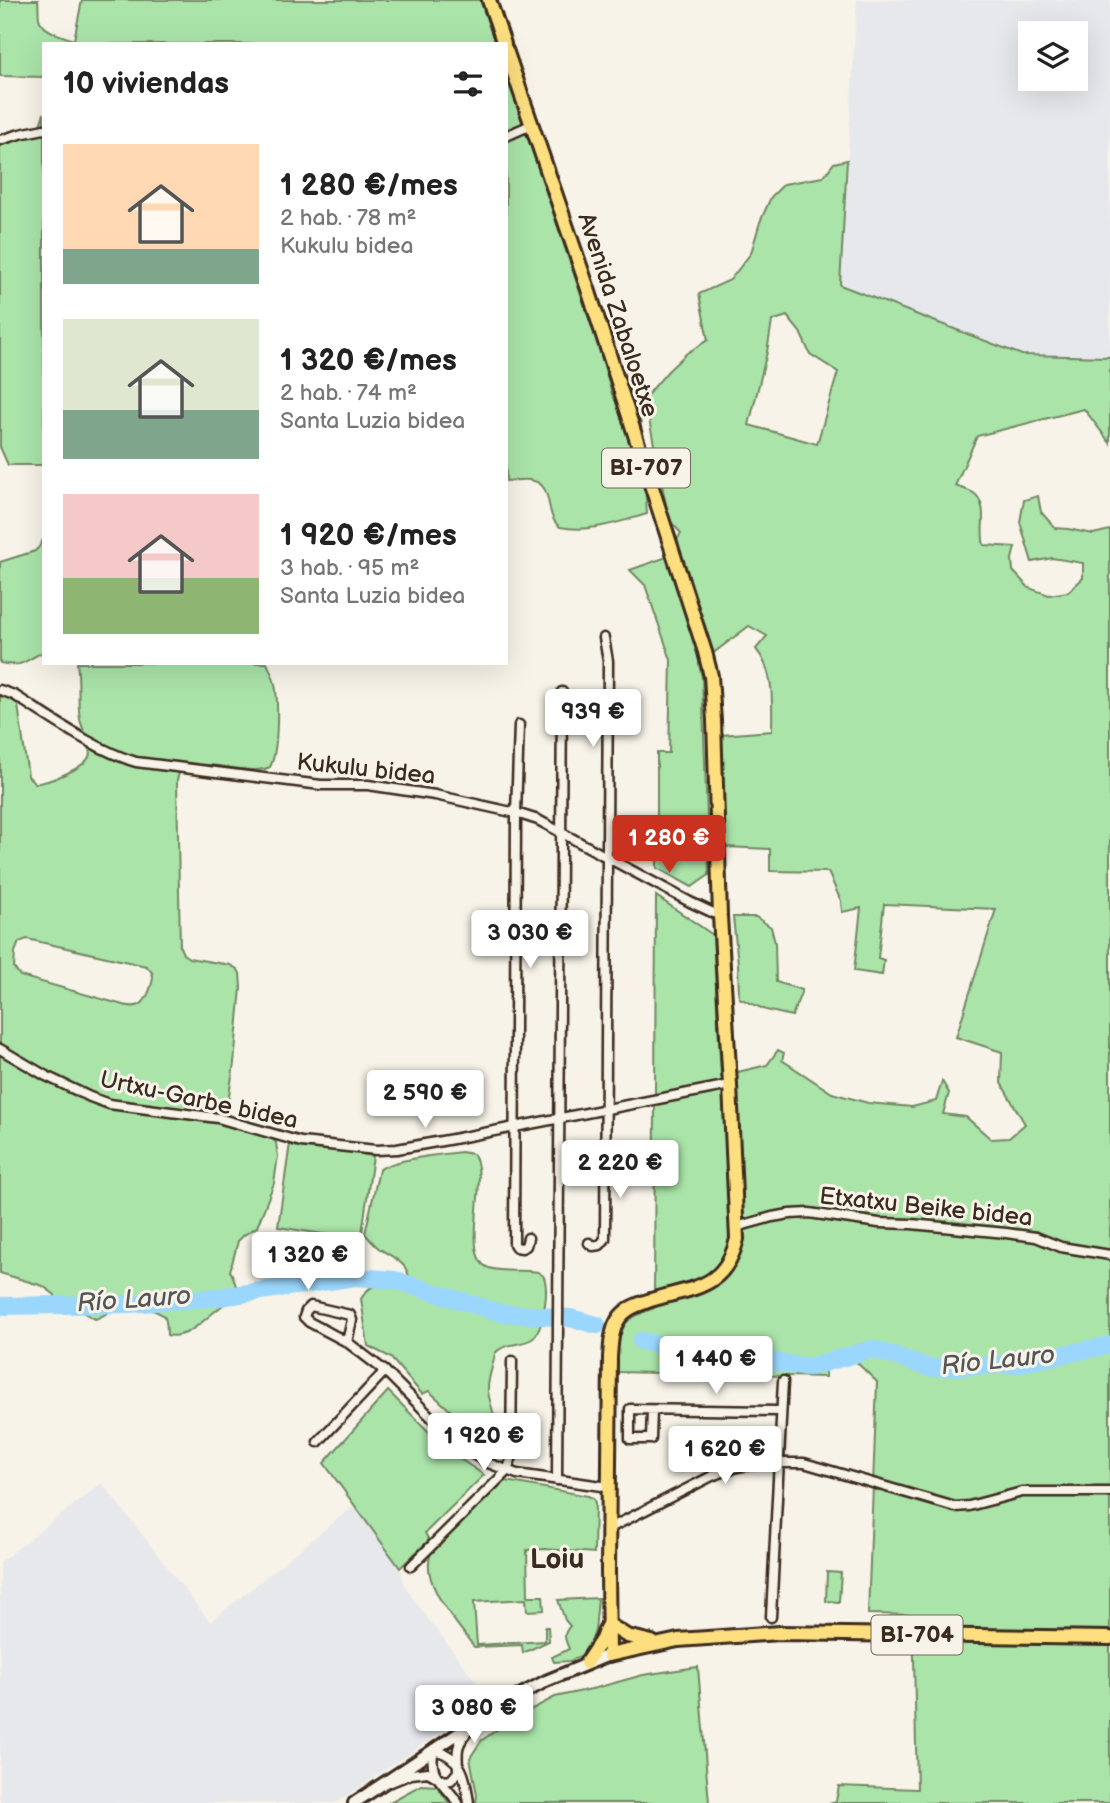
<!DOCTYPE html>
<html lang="es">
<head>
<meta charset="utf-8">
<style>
  :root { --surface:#fff; --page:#f6f6f6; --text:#222; --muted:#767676; --accent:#c8321e }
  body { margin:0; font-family:"Balsamiq Sans",sans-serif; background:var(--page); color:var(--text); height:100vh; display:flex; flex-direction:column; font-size:26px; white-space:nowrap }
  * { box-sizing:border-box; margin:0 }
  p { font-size:23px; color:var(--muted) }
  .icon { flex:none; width:38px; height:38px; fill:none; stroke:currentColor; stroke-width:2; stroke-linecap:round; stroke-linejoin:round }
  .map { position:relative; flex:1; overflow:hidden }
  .details { position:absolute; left:42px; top:42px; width:466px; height:623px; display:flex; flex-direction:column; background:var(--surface); border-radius:0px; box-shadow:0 7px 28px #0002 }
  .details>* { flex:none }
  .controls { position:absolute; left:1018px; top:21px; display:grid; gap:14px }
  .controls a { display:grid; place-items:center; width:70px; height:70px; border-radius:0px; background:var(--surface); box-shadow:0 7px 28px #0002; font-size:35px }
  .price { position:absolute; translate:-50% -60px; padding:0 16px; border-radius:7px; background:#fff; color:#222; font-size:23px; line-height:46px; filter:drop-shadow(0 2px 4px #0008) }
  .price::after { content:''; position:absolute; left:50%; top:42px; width:21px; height:16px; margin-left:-10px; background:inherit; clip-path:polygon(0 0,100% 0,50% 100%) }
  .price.current { background:var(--accent); color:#fff }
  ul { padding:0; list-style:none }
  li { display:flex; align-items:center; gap:21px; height:175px; padding:0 21px }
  li span { display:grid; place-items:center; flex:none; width:196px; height:140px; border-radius:0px; color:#555 }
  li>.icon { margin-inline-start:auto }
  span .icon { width:84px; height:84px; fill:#fffc; stroke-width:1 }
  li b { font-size:30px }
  h2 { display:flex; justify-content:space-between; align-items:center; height:84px; padding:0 21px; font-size:30px }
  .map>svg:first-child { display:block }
</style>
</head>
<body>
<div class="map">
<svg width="1110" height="1803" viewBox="0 0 1110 1803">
  <rect width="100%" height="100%" fill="#f7f3e8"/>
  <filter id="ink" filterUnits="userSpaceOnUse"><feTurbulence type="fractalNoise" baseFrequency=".0143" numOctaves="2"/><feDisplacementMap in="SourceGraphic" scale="14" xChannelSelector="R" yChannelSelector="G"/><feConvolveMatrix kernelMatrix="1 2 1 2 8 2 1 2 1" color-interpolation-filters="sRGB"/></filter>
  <g filter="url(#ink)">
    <g fill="#e7e8ec" fill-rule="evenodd">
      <path d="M 857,0 L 1110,0 L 1110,357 L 1022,355 L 840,285 ZM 1031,33 L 1076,33 L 1076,79 L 1031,79 Z"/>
      <polygon points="102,1483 210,1622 355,1505 400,1568 404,1583 411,1596 474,1679 487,1701 336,1803 0,1803 0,1562"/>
    </g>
    <g fill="#aae4a9" stroke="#728764" stroke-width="2" fill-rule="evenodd">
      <path d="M 0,0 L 38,0 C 39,6 38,12 39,18 C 42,32 64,36 74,40 L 82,0 L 480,0 L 495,44 L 44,44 L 44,77 L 0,76 Z"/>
      <path d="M 506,74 L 600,351 L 612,394 L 619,406 L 631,405 L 639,399 L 647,514 C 619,522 589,533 560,527 C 544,516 554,486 534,481 C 525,478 515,481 506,481 Z"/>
      <polygon points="44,113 44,465 8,465 0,447 0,136 39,128"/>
      <path d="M 847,160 L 840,285 L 1022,355 L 1110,357 L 1110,443 L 1084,409 L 977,436 L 955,486 C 962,488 972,491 976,495 C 989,510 979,528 984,545 L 1015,547 L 1012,559 L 1013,571 L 1029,588 L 1049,595 L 1068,592 L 1083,578 L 1083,563 L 1052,558 L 1032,562 L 1020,522 L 1024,500 L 1038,496 L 1041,512 L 1055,528 L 1068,529 L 1093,534 L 1110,530 L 1110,1803 L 829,1803 L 836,1801 L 839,1786 L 917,1789 L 913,1615 L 868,1614 L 877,1382 L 847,1353 L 826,1354 L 825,1377 L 618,1372 C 618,1329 611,1324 654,1308 L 656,896 L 713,935 L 721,1076 L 767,1065 L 778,1050 L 784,1053 L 782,1060 L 832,1093 L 868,1103 L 912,1107 L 936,1101 L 942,1081 L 949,1093 L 943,1114 L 966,1117 L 991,1139 L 1009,1138 L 1025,1124 L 1001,1083 L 1002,1052 L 956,1037 L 996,909 L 884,904 L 878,958 L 884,960 L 882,975 L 854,971 L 861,908 L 842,912 L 841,901 L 828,872 L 770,871 L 770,849 L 725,847 L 721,735 L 772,731 C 772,703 775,672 756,649 L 767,636 L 749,626 L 699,664 L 702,678 L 709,875 L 692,887 L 657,868 L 657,753 L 669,753 L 671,660 L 645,585 L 630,570 L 667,557 L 681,533 L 669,520 L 647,409 L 642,401 L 668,371 L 687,353 L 708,340 L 699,294 L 730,280 L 751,253 L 760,222 L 771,197 L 784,184 L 823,177 L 834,163 ZM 787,316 L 800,332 L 810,354 L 838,372 L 817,444 L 749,425 L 767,352 L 772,321 Z"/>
      <path d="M 44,538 L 44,652 C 23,660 26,668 0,663 L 0,562 L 35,551 L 39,547 Z"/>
      <path d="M 77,663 L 267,663 C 271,672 275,680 276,690 C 278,707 278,753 270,767 C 247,778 206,755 180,770 L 177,780 L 180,947 L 183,954 L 189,958 L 230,965 L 237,969 L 240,973 L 241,988 L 234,1063 L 228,1102 L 228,1114 L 231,1120 L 272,1138 L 276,1143 L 278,1156 L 274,1183 L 257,1227 L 244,1235 L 238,1241 L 230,1271 C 235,1277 234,1285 239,1292 L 237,1295 C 231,1300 224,1304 218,1309 C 203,1320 187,1340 167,1335 C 167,1329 167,1323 165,1318 C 158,1307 127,1306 115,1309 C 108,1311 103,1317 95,1319 L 75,1308 L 55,1303 L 55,1295 L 43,1286 L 0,1273 L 0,686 L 16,700 L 18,705 L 28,776 L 35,783 C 46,784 84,768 89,757 C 93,746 82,730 80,719 C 77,701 80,682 77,663 ZM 27,939 L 146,966 C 150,970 152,970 153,976 C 153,983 147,1000 141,1004 C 136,1008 129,1006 123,1005 L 20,976 L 14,968 L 15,952 L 19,942 Z"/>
      <polygon points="733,917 756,917 771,927 775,943 776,982 802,990 792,1016 766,1010 739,998 738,963"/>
      <polygon points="290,1143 373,1156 361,1240 278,1227"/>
      <path d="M 461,1152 L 473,1154 C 491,1177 459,1258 489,1268 C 505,1273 522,1269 538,1272 C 542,1275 544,1275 545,1281 C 548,1293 543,1332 532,1339 C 520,1346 506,1342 495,1353 C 494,1365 487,1378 488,1391 C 490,1408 500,1424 497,1441 L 492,1444 L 480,1438 L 429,1391 L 422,1394 L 390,1357 L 368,1346 L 361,1299 C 364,1294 366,1290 372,1287 C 380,1283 419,1290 406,1269 C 401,1260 389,1255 380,1249 C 374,1245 370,1239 365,1234 L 379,1170 C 391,1159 443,1154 461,1152 Z"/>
      <polygon points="388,1391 448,1451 484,1475 425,1533 429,1540 400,1568 324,1463"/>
      <path d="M 506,1481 L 588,1496 L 593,1498 L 595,1503 L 594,1553 L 545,1549 L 527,1550 L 528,1596 L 543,1596 L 544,1610 L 527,1611 L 526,1599 L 474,1602 L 477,1645 L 545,1641 L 545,1627 L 548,1627 L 549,1641 L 523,1653 L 522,1645 L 474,1647 C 458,1624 419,1583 431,1553 L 501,1483 Z"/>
      <polygon points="827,1572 841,1573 839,1602 826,1601"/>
      <path d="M 598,1598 L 595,1631 L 586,1653 L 570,1661 L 554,1662 L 552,1657 L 569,1649 C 565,1639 562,1635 570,1626 L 565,1620 L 558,1600 Z"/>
      <polygon points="698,1667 709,1803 476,1803 477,1795 470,1758 481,1741 509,1721 555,1697 596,1688 643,1675"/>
      <polygon points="421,1785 437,1786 449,1803 388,1803"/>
    </g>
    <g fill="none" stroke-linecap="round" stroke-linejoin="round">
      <g stroke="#9bd7fc" stroke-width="18">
        <polyline points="0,1306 129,1304 220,1297 356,1277 395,1280 500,1313 570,1318 597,1325"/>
        <polyline points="641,1341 671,1348 809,1367 873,1349 930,1368 1017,1364 1110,1345"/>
      </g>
      <g stroke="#3b2a1e" stroke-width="13">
        <g id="street">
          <polyline points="506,136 531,125"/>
          <polyline points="0,140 20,134 44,129"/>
          <path d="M 0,690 L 14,695 C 51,718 95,750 136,762 L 321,785 L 368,785 L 435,795 L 516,813 L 538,820 L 690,902 L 720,916"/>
          <polyline points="519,725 516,813 514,1244 516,1247 522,1248 526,1246 528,1238"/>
          <polyline points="0,1049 46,1076 90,1097 109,1104 218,1118 301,1142 376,1150 397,1149 453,1139 730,1085"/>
          <polyline points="736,1227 772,1217 790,1214 809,1213 879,1223 911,1224 1006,1233 1036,1237 1061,1247 1110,1255"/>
          <polyline points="589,1243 593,1246 600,1245 605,1239 608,661 604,638"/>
          <polyline points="347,1342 352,1320 350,1315 311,1306 306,1311 304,1317 309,1322 347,1342 385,1371 460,1446 488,1463 517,1474 609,1487"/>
          <polyline points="652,1410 651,1439 630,1439 630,1409 781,1411"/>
          <polyline points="318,1442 385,1371"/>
          <polyline points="557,1480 562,692"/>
          <polyline points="608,1529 714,1475 737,1467 763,1463 804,1463 955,1507 969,1506 1022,1492 1110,1492"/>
          <polyline points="411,1566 507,1471 511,1460 512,1361"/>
          <polyline points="771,1617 783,1381"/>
          <path d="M 391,1782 L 411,1774 L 428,1772 L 444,1781 L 451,1780 L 458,1772 C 458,1752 454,1748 468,1731"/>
          <path d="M 458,1803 C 445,1783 427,1776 434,1750 C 463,1757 465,1776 469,1803"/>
        </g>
      </g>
      <g stroke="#3b2a1e" stroke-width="16">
        <polyline id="secondary" points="354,1803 501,1705 546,1681 609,1655"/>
      </g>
      <g stroke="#3b2a1e" stroke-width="18">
        <g id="primary">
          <polyline points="489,0 504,44"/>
          <path d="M 506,50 L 588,289 L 705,652 L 711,676 L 714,721 L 720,916 L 730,1085 L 737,1239 C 724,1293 687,1287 645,1302 C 634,1306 624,1310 618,1320 C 611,1331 611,1345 610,1357 L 608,1572 L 609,1655 L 678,1640 L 780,1633 L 1110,1638"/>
          <polyline points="608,1624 627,1636 652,1642"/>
          <polyline points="586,1663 602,1639 606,1628"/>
        </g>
      </g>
      <use href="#street" stroke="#f7f3e8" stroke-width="8"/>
      <use href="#secondary" stroke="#f7f3e8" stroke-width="10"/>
      <use href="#primary" stroke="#fddf80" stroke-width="12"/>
    </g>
  </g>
  <g text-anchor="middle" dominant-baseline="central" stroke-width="6" stroke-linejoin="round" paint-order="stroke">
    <g fill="#f7f3e8" stroke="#73665b" stroke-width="2">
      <rect x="602" y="448.5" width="88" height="39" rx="5"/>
      <rect x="871.5" y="1615.5" width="91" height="39" rx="5"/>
    </g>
    <g font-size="23" font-weight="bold" fill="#3b2a1e">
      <text x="646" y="468">BI-707</text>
      <text x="917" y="1635">BI-704</text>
    </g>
    <g font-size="24" fill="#3b2a1e" stroke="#f7f3e8">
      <text transform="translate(618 315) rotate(72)">Avenida Zabaloetxe</text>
      <text transform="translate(366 769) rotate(6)">Kukulu bidea</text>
      <text transform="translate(199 1100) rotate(12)">Urtxu-Garbe bidea</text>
      <text transform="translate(926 1207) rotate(6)">Etxatxu Beike bidea</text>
    </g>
    <g font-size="26" font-style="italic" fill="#535556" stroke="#f7f3e8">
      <text transform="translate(134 1300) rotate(-4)">Río Lauro</text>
      <text transform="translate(998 1361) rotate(-6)">Río Lauro</text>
    </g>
    <g font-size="28" font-weight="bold" fill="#3b2a1e" stroke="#f7f3e8">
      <text x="557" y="1559">Loiu</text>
    </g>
  </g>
</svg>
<div class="controls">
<a><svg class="icon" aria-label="layers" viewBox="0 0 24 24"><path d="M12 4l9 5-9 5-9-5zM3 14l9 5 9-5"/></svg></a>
</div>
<b class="price" style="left:593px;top:749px">939 €</b>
<b class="price current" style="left:669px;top:875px">1 280 €</b>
<b class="price" style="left:530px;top:970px">3 030 €</b>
<b class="price" style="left:425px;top:1130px">2 590 €</b>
<b class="price" style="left:620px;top:1200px">2 220 €</b>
<b class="price" style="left:308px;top:1292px">1 320 €</b>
<b class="price" style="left:716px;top:1396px">1 440 €</b>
<b class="price" style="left:484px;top:1473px">1 920 €</b>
<b class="price" style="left:725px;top:1486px">1 620 €</b>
<b class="price" style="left:474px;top:1745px">3 080 €</b>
<section class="details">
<h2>10 viviendas<svg class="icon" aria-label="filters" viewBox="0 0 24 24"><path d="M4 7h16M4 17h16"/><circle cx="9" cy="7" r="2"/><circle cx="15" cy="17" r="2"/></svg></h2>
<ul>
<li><span style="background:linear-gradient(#ffd9b3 75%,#7fa58c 0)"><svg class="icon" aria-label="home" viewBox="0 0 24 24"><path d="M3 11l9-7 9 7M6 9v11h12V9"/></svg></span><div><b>1 280 €/mes</b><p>2 hab. · 78 m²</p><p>Kukulu bidea</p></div></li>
<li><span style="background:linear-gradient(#dfe7d0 65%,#7fa58c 0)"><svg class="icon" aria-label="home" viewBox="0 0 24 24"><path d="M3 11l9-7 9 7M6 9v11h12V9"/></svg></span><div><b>1 320 €/mes</b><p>2 hab. · 74 m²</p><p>Santa Luzia bidea</p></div></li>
<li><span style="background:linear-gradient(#f6c9c9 60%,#8fb573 0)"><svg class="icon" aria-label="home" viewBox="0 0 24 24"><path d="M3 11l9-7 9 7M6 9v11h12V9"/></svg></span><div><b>1 920 €/mes</b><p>3 hab. · 95 m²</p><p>Santa Luzia bidea</p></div></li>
</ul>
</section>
</div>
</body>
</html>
